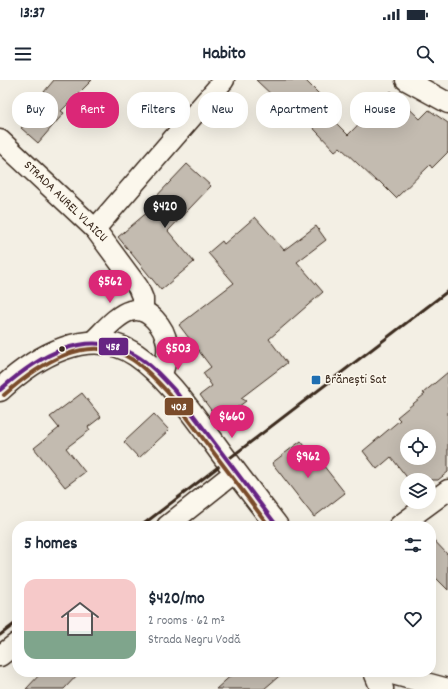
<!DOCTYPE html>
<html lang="en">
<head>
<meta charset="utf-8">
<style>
  :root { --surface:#fff; --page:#f2f2f3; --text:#1f2937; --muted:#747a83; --accent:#db2777 }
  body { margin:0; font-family:Dekko,sans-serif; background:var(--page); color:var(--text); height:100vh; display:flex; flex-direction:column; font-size:15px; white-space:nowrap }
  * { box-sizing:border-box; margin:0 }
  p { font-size:13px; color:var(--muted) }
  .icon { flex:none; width:22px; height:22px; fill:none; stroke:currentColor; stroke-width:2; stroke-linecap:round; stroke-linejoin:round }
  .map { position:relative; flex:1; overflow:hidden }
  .drawer { position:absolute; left:12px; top:441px; width:424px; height:156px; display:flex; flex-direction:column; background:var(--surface); border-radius:16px; box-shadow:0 4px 16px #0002 }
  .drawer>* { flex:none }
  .banner { position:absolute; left:12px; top:12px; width:424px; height:36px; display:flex; gap:8px }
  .buttons { position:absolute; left:400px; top:349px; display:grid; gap:8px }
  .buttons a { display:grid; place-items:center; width:36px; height:36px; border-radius:50%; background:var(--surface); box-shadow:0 4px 16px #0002; font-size:20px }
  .price { position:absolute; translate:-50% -34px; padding:0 9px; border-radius:14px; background:var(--accent); color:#fff; font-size:13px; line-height:26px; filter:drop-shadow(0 1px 2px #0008) }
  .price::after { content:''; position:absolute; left:50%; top:24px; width:12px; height:9px; margin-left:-6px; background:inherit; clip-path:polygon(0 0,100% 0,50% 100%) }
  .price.current { background:#222; color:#fff }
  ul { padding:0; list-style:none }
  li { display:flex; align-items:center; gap:12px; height:100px; padding:0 12px }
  li span { display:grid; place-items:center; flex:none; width:112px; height:80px; border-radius:12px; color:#555 }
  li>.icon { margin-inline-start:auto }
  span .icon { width:48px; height:48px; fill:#fffc; stroke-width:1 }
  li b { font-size:17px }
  h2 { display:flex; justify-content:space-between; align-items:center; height:48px; padding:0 12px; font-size:17px }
  .tag { padding:0 14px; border-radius:16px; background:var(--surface); box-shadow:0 4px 16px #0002; font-size:14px; line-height:36px }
  .tag.current { background:var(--accent); color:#fff }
  .status { display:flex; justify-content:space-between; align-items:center; height:28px; padding:0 20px; background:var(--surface); direction:ltr }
  .status svg { height:11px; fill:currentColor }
  header { display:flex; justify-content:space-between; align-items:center; height:52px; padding:0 12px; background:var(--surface); font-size:18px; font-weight:700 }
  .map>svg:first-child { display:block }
</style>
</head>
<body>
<div class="status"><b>13:37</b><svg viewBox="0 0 49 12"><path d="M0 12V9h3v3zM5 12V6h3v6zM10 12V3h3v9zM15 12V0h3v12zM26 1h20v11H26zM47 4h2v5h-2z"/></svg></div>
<header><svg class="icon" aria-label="menu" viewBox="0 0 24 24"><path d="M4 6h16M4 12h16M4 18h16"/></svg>Habito<svg class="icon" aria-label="search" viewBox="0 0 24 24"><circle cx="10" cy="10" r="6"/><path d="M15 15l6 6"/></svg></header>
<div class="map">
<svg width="448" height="609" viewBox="0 0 448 609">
  <rect width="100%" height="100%" fill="#f3efe4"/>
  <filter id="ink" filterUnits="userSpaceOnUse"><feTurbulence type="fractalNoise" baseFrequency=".025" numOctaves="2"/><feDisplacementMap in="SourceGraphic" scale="8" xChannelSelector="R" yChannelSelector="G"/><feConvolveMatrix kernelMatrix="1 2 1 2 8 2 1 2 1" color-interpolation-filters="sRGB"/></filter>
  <g filter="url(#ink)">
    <g fill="#c3bbb0" stroke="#3b2a1e" fill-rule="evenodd">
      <polygon points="54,0 92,0 61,31 64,33 38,63 21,48 33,35 28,31"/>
      <polygon points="256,0 305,0 325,20 319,26 348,55 391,11 420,39 429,30 448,43 448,72 432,88 430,85 396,118 379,101 377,102 340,67 335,71 300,34 296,38"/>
      <polygon points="187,84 211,106 168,151 194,182 161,210 118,157 156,125 152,121"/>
      <polygon points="255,137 284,170 316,146 326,160 297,182 323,212 269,259 287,283 241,318 246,321 219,341 200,315 212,306 203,293 211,287 179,245 234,203 208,173 222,161 224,164"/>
      <path d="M 448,292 L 448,392 L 438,400 L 409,400 L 391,377 L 377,389 L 363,371 L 400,340 L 397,337 L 425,314 L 423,313 ZM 407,356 L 429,356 L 429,378 L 407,378 Z"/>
      <polygon points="82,313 101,337 88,347 90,350 66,368 85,392 65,407 34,368 59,348 50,337"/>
      <polygon points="154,334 169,350 139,378 124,362"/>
      <polygon points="301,361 321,387 323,385 345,413 314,437 272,383"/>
      <polygon points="431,457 448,475 448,510 431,493"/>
      <polygon points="42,592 80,592 64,609 26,609"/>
      <polygon points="235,592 284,592 264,609 216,609"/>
    </g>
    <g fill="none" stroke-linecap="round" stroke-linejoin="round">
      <g stroke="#3b2a1e" stroke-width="23">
        <g id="minor">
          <polyline points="406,0 448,23"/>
          <polyline points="0,60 95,149 138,207 143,219 143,231"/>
          <polyline points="95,149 224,0"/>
          <path d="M 92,262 C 103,252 116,235 130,231 C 148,225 165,248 167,264 C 169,275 164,287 161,297"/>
          <polyline points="167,446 235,392"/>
          <polyline points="399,446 448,410"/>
          <polyline points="0,576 17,563"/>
          <polyline points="385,592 448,609"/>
        </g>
      </g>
      <g stroke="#3b2a1e" stroke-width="25">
        <g id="secondary">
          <path d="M 0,310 C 35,277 89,244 136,275 C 165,295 188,328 209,356 C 231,387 254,416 277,446"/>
          <polyline points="375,592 382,609"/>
        </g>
      </g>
      <use href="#minor" stroke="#fbf7ec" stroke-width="20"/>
      <use href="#secondary" stroke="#fbf7ec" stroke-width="22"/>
      <g stroke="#3b2a1e" stroke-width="3">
        <polyline points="141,446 448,211"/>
        <polyline points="0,555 17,542"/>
      </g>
      <g stroke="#fbf7ec" stroke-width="7">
        <path id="bus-1" d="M 0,310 C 37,277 86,246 135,275 C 151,284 164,299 176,312 L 277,446"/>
      </g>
      <g stroke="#fbf7ec" stroke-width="7">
        <path id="bus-2" d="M 4,315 C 39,284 88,251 133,280 C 148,290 160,304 171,316 L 269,446"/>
      </g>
      <use href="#bus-1" stroke="#662483" stroke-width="4"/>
      <use href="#bus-2" stroke="#7a4b2a" stroke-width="4"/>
    </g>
  </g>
  <circle fill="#3b2a1e" stroke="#fbf7ec" stroke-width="1.5" cx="62" cy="269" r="3.5"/>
  <rect fill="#1f6fb2" stroke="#fbf7ec" stroke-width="1.5" x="311" y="295" width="10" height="10" rx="2"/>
  <g text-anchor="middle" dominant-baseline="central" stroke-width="3" stroke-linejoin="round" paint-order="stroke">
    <g font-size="13" fill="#3b2a1e" stroke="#fbf7ec">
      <text transform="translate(65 122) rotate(44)">STRADA AUREL VLAICU</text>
    </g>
    <g font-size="13" fill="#3b2a1e" stroke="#fbf7ec" text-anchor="start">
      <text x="325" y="300">Brănești Sat</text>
    </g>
  </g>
  <g stroke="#fbf7ec" stroke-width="1.5">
    <rect x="98" y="257" width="31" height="19" rx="4" fill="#662483"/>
    <rect x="164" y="317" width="30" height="19" rx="4" fill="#7a4b2a"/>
  </g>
  <g font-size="11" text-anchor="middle" font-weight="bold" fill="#fff">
    <text x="113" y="270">458</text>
    <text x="179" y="330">403</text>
  </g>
</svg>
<div class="buttons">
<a><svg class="icon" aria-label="locate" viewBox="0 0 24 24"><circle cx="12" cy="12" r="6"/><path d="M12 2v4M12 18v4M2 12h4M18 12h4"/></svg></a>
<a><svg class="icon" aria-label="layers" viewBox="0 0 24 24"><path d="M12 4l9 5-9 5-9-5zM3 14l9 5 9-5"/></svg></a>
</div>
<b class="price current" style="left:165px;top:149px">$420</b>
<b class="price" style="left:110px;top:224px">$562</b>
<b class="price" style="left:178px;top:291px">$503</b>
<b class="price" style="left:232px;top:359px">$660</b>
<b class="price" style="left:308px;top:399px">$962</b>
<div class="banner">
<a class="tag">Buy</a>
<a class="tag current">Rent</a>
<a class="tag">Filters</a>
<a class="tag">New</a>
<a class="tag">Apartment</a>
<a class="tag">House</a>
</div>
<section class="drawer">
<h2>5 homes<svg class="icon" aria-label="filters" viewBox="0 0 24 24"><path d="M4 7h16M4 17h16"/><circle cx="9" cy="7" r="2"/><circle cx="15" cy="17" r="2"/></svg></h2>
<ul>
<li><span style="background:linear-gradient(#f6c9c9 65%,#7fa58c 0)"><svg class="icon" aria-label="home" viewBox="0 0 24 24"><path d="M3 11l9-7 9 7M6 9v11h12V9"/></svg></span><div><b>$420/mo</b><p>2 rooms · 62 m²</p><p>Strada Negru Vodă</p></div><svg class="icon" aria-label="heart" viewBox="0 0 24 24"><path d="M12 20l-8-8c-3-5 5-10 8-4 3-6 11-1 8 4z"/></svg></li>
</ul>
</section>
</div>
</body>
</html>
